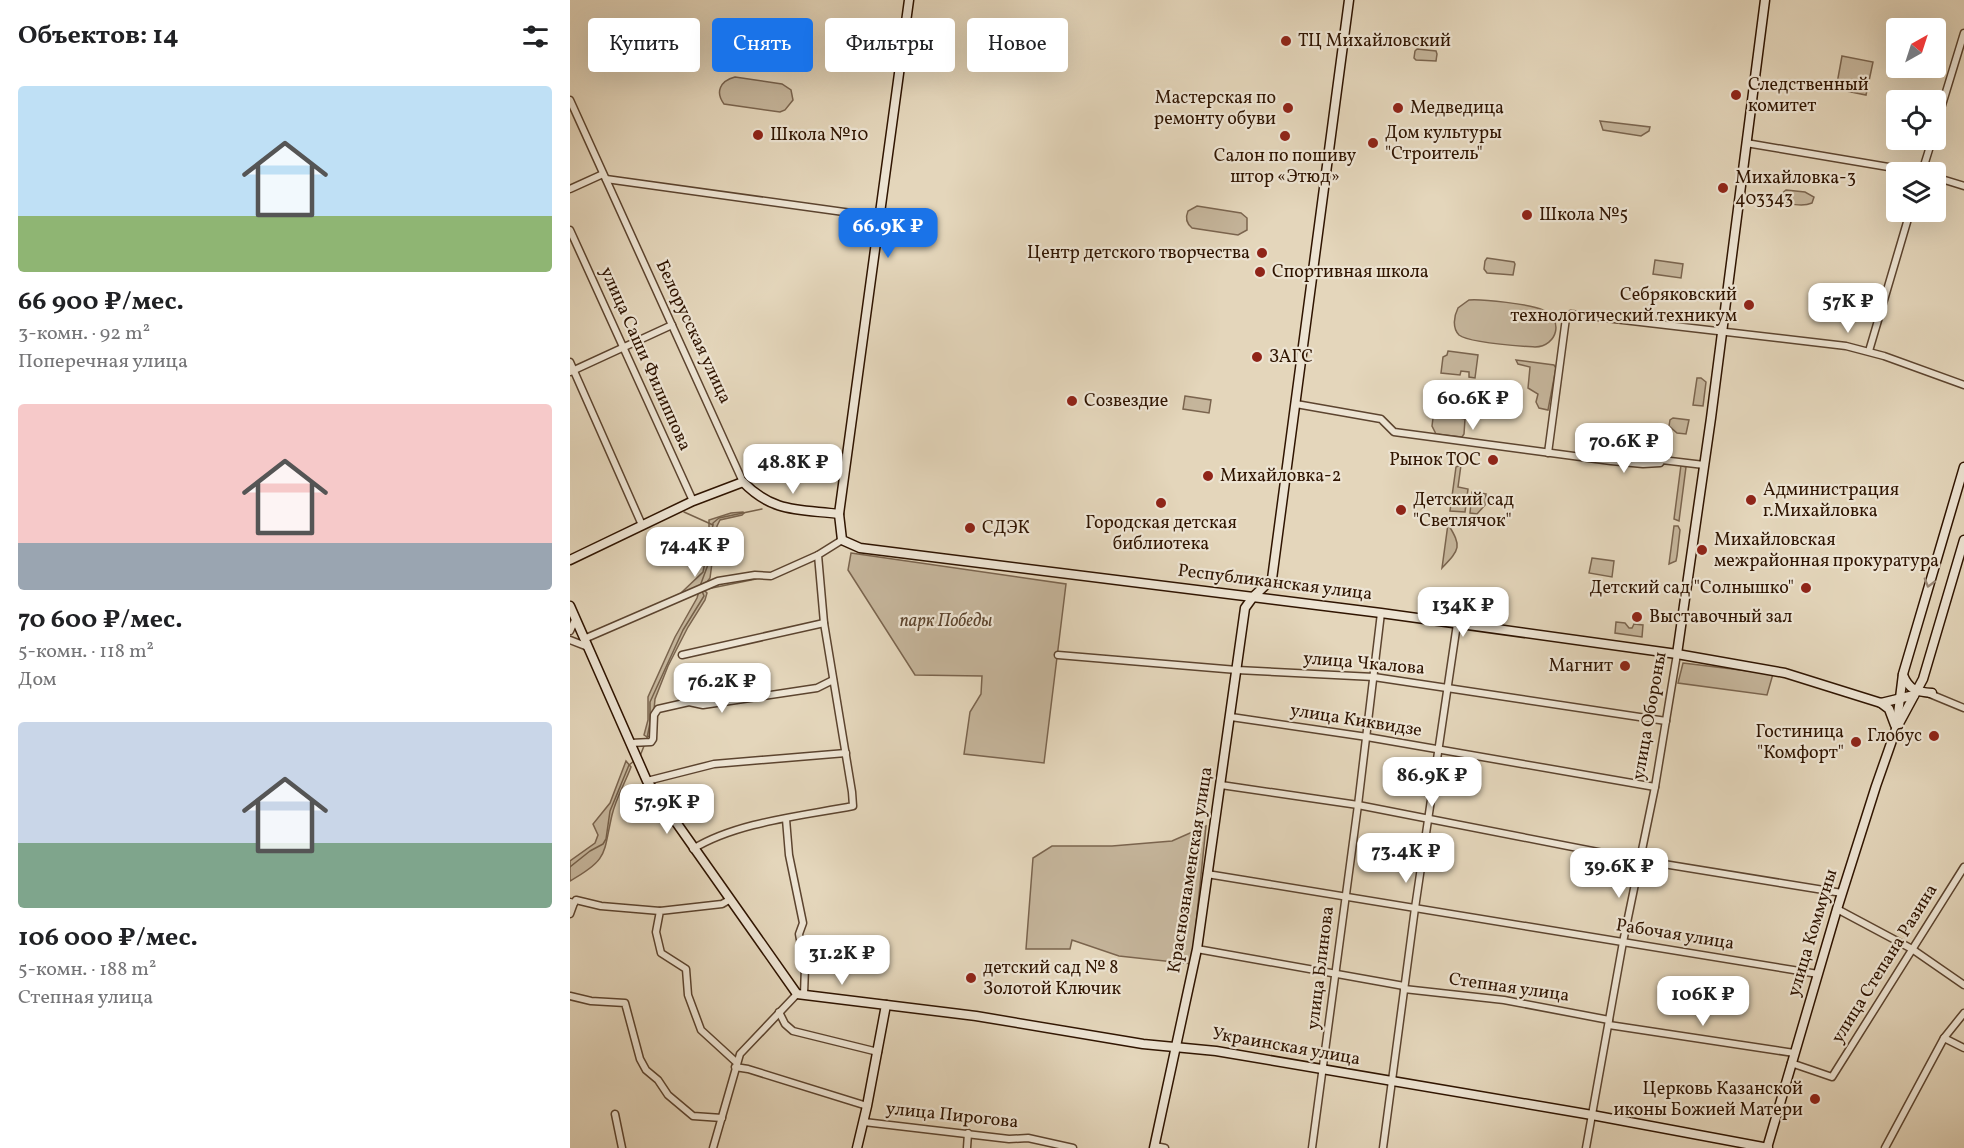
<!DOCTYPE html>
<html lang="ru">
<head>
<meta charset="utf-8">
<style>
  :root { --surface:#fff; --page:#f2f2f2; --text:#202124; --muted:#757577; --accent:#1a73e8 }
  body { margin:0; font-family:Vollkorn,serif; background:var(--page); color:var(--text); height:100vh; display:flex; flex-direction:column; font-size:22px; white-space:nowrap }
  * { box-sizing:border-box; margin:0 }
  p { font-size:20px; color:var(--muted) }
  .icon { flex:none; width:33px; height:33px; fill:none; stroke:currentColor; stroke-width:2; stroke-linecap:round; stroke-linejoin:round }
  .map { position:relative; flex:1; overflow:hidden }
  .sheet { display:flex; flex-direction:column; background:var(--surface); width:570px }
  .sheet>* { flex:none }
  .hud { position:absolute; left:18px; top:18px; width:570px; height:54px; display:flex; gap:12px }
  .needle { width:39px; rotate:39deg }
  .tools { position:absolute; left:1316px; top:18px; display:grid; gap:12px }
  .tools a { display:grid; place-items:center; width:60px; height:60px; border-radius:6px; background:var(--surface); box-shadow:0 6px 24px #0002; font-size:30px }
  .price { position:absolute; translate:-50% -51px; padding:0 14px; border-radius:12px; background:#fff; color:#222; font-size:20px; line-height:39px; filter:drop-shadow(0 2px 3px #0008) }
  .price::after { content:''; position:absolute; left:50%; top:36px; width:18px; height:14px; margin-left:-9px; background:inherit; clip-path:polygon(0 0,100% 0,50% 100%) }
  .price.on { background:var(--accent); color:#fff }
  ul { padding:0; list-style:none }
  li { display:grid; align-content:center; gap:12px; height:318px; padding:0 18px }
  li span { display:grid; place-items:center; height:186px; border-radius:6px; color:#555 }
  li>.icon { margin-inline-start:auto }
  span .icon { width:108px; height:108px; fill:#fffc; stroke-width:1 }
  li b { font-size:26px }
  h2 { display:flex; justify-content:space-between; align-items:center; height:72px; padding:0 18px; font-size:26px }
  .pill { padding:0 21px; border-radius:6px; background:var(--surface); box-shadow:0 6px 24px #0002; font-size:21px; line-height:54px }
  .pill.on { background:var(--accent); color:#fff }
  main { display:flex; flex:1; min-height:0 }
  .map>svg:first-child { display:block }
</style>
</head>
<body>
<main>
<section class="sheet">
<h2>Объектов: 14<svg class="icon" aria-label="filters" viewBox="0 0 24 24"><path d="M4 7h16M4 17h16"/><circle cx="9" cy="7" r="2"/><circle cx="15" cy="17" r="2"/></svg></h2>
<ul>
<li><span style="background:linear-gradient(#bfe0f5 70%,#8fb573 0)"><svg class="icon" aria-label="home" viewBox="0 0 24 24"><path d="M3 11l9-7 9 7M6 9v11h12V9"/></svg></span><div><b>66 900 ₽/мес.</b><p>3-комн. · 92 m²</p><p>Поперечная улица</p></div></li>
<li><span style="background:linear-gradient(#f6c9c9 75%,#9aa5b1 0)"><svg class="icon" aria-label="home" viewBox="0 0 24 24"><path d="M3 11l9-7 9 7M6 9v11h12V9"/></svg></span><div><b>70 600 ₽/мес.</b><p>5-комн. · 118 m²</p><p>Дом</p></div></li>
<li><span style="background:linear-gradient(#c9d6e8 65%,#7fa58c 0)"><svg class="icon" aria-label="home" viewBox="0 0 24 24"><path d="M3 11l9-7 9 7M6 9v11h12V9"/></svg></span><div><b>106 000 ₽/мес.</b><p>5-комн. · 188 m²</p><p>Степная улица</p></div></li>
</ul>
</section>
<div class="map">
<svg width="1394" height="1148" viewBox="0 0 1394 1148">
  <rect width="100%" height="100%" fill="#e4d6bb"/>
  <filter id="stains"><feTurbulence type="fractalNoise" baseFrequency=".00333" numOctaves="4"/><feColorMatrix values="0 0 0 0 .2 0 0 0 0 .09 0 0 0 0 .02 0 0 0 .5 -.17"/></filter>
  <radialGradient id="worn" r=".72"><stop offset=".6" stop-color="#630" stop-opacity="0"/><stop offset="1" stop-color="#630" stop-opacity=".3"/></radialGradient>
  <g fill="#c5b59b" stroke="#7a644e" stroke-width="1.5">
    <polygon points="847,49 866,51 867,54 866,61 846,60 844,58 845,51"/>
    <polygon points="1272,56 1303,62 1296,95 1266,89"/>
    <path d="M 165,77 L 212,84 L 221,90 L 223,100 L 215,110 L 210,112 L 154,104 C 145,92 150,81 165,77 Z"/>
    <polygon points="1030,121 1080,127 1079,131 1071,136 1033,130"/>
    <path d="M 1216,190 L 1235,192 L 1244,197 L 1242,203 C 1233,207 1217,205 1210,198 L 1210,195 Z"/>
    <path d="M 627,206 L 671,213 L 677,218 L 677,230 L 668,235 L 622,228 C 616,223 615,218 618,211 Z"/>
    <polygon points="917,258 944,262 945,264 943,275 917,273 914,269 915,261"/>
    <polygon points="1085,260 1113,264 1111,278 1083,274"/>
    <path d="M 899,300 C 912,299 961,304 973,310 C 994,319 988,346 965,347 C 950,346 899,343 889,335 C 882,328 884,316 888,308 Z"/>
    <polygon points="878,351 908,355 905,378 899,377 899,372 891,371 890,375 871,373 873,357 877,355"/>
    <polygon points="946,360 984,365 986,368 978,410 969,408 966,402 968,394 958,388 960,367 948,364"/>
    <polygon points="1127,378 1131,378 1136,382 1133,406 1123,405"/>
    <polygon points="615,396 641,400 639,413 613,409"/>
    <polygon points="867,400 873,402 872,415 895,419 894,434 892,437 866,434 862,426 865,402"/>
    <polygon points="1103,418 1119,420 1116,434 1107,433 1099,426 1100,420"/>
    <polygon points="891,465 888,487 898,489 895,512 880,511 886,467"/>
    <polygon points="1111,465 1116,467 1109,521 1104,519"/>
    <polygon points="902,492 916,494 915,505 907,514 900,513"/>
    <polygon points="173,512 174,513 172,515 150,520 147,526 140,578 137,582 116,592 112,592 133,572 139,542 139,520 161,513"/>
    <path d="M 878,524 C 892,547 890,549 872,568 Z"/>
    <polygon points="1104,526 1108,526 1110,530 1107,556 1106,561 1099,564"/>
    <polygon points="281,553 496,584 474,763 394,754 400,712 411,694 412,676 345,675 278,570"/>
    <polygon points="1022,558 1044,561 1042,577 1019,573"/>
    <polygon points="134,590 137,593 135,600 118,627 98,666 85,699 82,732 80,736 77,737 74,735 78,720 78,697 105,637 127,598 129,591"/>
    <polygon points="1046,622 1055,623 1059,628 1062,628 1064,624 1073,625 1072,637 1045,633"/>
    <polygon points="1113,663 1203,674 1197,695 1108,683"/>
    <path d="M 56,761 L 61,767 C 55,783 46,798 42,815 C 33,854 39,859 0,881 L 0,861 L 25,843 L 28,835 L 23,824 L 40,803 Z"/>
    <polygon points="636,826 622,964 549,956 502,940 500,949 456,949 463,858 482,846 542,846 602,841"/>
  </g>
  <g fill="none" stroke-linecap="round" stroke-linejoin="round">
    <g stroke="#76614a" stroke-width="1.5">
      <polyline points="114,512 143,525"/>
      <polyline points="130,586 139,562 143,523 149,518 192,509"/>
      <polyline points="137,589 186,579"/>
      <polyline points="77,738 80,723 80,702 113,630 134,596 132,591"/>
      <polyline points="70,756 74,746"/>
      <polyline points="0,867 20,851 33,844 36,839 40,811 59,765 64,761"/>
    </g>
    <g stroke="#5c442f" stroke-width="9">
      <g id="street">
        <polyline points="0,100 173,482"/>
        <polyline points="1365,128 1394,33"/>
        <polyline points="1176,143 1348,172"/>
        <polyline points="1352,172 1362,140"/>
        <polyline points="1365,177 1394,186"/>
        <polyline points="36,179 310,217"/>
        <polyline points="0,189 33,174"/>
        <polyline points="0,230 123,501"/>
        <polyline points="1299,351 1340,212"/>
        <polyline points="0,362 72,525"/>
        <polyline points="0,372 102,325"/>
        <polyline points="726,404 811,419 824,432 1041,461 1073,464 1090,463 1092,460 1134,465"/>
        <polyline points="978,453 996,318 1001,314 1276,346 1314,356 1394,385"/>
        <polyline points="0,631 5,620"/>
        <polyline points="14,639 148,581 185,575 201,576 248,555"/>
        <polyline points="0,640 18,647"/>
        <polyline points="112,655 254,623"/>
        <polyline points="488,655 667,670 804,677 1096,721"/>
        <polyline points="1360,694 1394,708"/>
        <polyline points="661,717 797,737 1085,787"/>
        <polyline points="61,743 81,742 83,739 84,715 88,709 119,702 133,705 247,688 263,680"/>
        <polyline points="77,781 144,764 276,753"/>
        <polyline points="651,785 788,805 1069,860 1272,893"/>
        <polyline points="216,819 219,855 233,923 229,934 235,967 234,994"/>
        <path d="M 123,849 C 167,822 232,816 283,806 L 282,792 L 254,623 L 248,555 L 272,540"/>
        <polyline points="637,874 1248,974"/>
        <polyline points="159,900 152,904 90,911 86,932 91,953 116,969 118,995 131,1030 166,1062"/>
        <polyline points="0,902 4,903 6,900 31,906 90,911"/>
        <polyline points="1267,909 1342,949 1394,985"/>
        <polyline points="0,914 4,903"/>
        <polyline points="627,949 834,986"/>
        <polyline points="834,989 934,1000 1039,1020"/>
        <polyline points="0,996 21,1001 55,1003 70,1059 76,1070 88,1080 98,1095 123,1116 152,1118"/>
        <polyline points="209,1012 215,1024 223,1031 308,1052"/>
        <polyline points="1039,1025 1224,1053"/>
        <polyline points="1374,1038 1394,1048"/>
        <polyline points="1221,1063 1262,1077 1394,867"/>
        <polyline points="165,1067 178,1069 297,1106"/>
        <polyline points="45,1114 52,1148"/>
        <polyline points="294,1122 439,1139 458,1138 503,1148"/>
        <polyline points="585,1146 595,1148"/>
        <polyline points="143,1148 170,1054 227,994"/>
        <polyline points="397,1148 398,1133"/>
        <polyline points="742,1148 788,805 811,613"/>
        <polyline points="813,1148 845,908 887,624"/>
        <polyline points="1016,1148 1053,942 1085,787 1107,654"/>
        <polyline points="1315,1148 1374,1038 1394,1013"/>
      </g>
    </g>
    <g stroke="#2f1400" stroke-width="11">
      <g id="secondary">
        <polyline points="339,0 269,514 272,540 290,548 811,613 1107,654 1215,673 1311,703 1344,695"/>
        <path d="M 0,560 L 123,501 L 173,482 C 203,513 229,509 269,514"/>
        <polyline points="0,606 77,781 227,994 406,1016 573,1044 646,1051 1022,1115 1198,1148"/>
        <polyline points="1107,654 1141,418 1195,0"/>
        <path d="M 1333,675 C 1339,690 1347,692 1362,693"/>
        <polyline points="1311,703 1319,709 1325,725"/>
        <polyline points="1327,722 1333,674 1394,467"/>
        <polyline points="287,1148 297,1106 316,1005"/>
        <polyline points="584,1148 627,949 675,608 683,597 702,579 779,0"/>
        <polyline points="1197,1148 1267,909 1306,786 1326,729 1353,679 1394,540"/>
      </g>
    </g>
    <use href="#street" stroke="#ede4d3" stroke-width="6"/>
    <use href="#secondary" stroke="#ede4d3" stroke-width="8"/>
  </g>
  <defs><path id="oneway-chevron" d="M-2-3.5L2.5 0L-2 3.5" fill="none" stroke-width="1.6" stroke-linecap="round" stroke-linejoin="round" transform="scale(1.5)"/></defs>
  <use stroke="#988674" href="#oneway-chevron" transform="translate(1359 583) rotate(106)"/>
  <g fill="#8f2418" stroke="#ede4d3" stroke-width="2">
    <circle cx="716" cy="41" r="6"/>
    <circle cx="1166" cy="95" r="6"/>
    <circle cx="718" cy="108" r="6"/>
    <circle cx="828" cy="108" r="6"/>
    <circle cx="188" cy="135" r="6"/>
    <circle cx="715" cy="136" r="6"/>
    <circle cx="803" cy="143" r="6"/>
    <circle cx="1153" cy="188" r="6"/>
    <circle cx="957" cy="215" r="6"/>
    <circle cx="692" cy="253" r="6"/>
    <circle cx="690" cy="272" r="6"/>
    <circle cx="1179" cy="305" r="6"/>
    <circle cx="687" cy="357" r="6"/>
    <circle cx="502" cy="401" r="6"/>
    <circle cx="923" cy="460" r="6"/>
    <circle cx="638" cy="476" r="6"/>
    <circle cx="1181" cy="500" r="6"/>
    <circle cx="591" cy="503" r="6"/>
    <circle cx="831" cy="510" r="6"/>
    <circle cx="400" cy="528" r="6"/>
    <circle cx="1132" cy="550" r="6"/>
    <circle cx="1236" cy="588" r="6"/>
    <circle cx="1067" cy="617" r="6"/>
    <circle cx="1055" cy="666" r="6"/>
    <circle cx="1364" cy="736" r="6"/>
    <circle cx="1286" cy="742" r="6"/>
    <circle cx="401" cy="978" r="6"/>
    <circle cx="1245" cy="1099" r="6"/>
  </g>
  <g text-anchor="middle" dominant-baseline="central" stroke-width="4.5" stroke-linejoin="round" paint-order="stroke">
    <g font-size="18" fill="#2f1400" stroke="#ede4d3" text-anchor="start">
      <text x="728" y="41">ТЦ Михайловский</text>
      <text x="1178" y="85">Следственный<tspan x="1178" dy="21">комитет</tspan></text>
      <text x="706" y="98" text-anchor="end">Мастерская по<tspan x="706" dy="21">ремонту обуви</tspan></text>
      <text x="840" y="108">Медведица</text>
      <text x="815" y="133">Дом культуры<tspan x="815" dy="21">"Строитель"</tspan></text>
      <text x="200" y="135">Школа №10</text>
      <text x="715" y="156" text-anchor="middle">Салон по пошиву<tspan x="715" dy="21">штор «Этюд»</tspan></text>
      <text x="1165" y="178">Михайловка-3<tspan x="1165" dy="21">403343</tspan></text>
      <text x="969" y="215">Школа №5</text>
      <text x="680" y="253" text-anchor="end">Центр детского творчества</text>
      <text x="702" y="272">Спортивная школа</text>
      <text x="1167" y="295" text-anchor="end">Себряковский<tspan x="1167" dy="21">технологический техникум</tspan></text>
      <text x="699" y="357">ЗАГС</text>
      <text x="514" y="401">Созвездие</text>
      <text x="911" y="460" text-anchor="end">Рынок ТОС</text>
      <text x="650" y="476">Михайловка-2</text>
      <text x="1193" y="490">Администрация<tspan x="1193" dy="21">г.Михайловка</tspan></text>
      <text x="843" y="500">Детский сад<tspan x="843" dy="21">"Светлячок"</tspan></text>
      <text x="591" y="523" text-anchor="middle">Городская детская<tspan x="591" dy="21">библиотека</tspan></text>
      <text x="412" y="528">СДЭК</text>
      <text x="1144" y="540">Михайловская<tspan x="1144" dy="21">межрайонная прокуратура</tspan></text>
      <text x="1224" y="588" text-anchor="end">Детский сад "Солнышко"</text>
      <text x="1079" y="617">Выставочный зал</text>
      <text x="1043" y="666" text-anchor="end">Магнит</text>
      <text x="1274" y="732" text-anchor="end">Гостиница<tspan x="1274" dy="21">"Комфорт"</tspan></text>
      <text x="1352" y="736" text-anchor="end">Глобус</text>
      <text x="413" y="968">детский сад № 8<tspan x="413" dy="21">Золотой Ключик</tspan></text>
      <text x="1233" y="1089" text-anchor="end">Церковь Казанской<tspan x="1233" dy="21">иконы Божией Матери</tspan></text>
    </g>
    <g font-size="18" fill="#2f1400" stroke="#ede4d3">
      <text transform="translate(123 332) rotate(65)">Белорусская улица</text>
      <text transform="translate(75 359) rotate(66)">улица Саши Филиппова</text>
      <text transform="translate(705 583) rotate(7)">Республиканская улица</text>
      <text transform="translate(794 664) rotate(5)">улица Чкалова</text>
      <text transform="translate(1080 716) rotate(-80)">улица Обороны</text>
      <text transform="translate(786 721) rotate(9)">улица Киквидзе</text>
      <text transform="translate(621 870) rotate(-81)">Краснознаменская улица</text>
      <text transform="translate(1243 933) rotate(-73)">улица Коммуны</text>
      <text transform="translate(1105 935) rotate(9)">Рабочая улица</text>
      <text transform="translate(1315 964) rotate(-58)">улица Степана Разина</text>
      <text transform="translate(751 968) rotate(-83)">улица Блинова</text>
      <text transform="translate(939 988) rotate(8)">Степная улица</text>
      <text transform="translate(716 1047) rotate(10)">Украинская улица</text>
      <text transform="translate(382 1116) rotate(6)">улица Пирогова</text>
    </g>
    <g font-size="18" font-style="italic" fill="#5c442e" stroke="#ede4d3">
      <text x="376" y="621">парк Победы</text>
    </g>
  </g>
  <rect width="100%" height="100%" filter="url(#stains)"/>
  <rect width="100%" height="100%" fill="url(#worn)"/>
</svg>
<div class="tools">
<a><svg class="needle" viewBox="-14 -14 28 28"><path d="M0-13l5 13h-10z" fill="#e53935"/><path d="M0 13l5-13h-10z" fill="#757577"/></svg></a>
<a><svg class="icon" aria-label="locate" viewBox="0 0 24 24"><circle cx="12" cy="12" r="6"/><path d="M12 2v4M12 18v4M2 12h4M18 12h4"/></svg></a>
<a><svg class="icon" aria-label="layers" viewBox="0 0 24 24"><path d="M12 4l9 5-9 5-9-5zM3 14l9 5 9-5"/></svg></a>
</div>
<b class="price on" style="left:318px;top:259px">66.9K ₽</b>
<b class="price" style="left:1278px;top:334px">57K ₽</b>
<b class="price" style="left:903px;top:431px">60.6K ₽</b>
<b class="price" style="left:1054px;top:474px">70.6K ₽</b>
<b class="price" style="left:223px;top:495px">48.8K ₽</b>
<b class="price" style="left:125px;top:578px">74.4K ₽</b>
<b class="price" style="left:893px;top:638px">134K ₽</b>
<b class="price" style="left:152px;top:714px">76.2K ₽</b>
<b class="price" style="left:862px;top:808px">86.9K ₽</b>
<b class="price" style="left:97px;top:835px">57.9K ₽</b>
<b class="price" style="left:836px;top:884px">73.4K ₽</b>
<b class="price" style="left:1049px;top:899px">39.6K ₽</b>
<b class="price" style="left:272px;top:986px">31.2K ₽</b>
<b class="price" style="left:1133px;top:1027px">106K ₽</b>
<div class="hud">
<a class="pill">Купить</a>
<a class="pill on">Снять</a>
<a class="pill">Фильтры</a>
<a class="pill">Новое</a>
</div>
</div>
</main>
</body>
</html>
